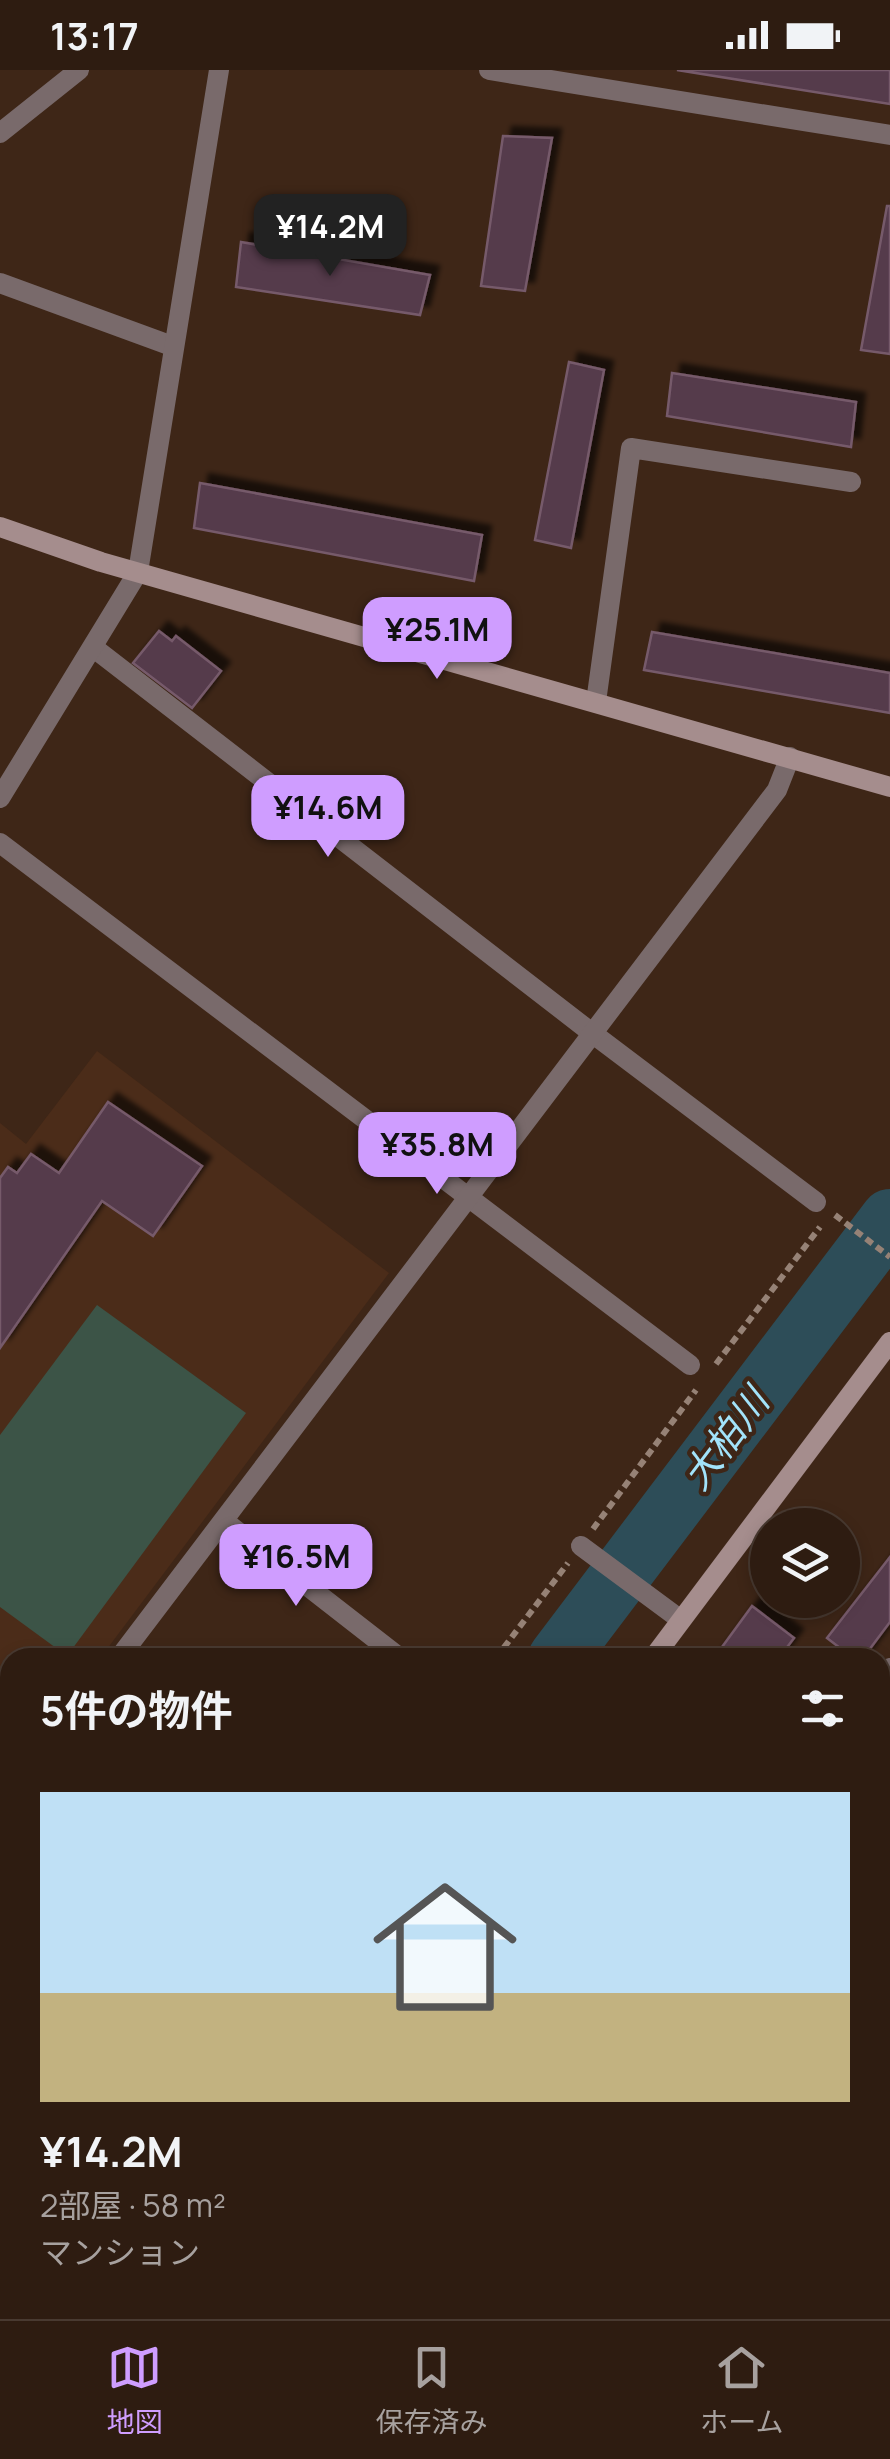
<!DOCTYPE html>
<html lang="ja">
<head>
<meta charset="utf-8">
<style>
  :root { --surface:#2e1c11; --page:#36251a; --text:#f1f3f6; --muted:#a7a19f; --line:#493a31; --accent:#cf9dff }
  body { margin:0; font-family:Manrope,"Noto Sans JP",sans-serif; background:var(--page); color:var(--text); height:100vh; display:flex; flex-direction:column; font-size:38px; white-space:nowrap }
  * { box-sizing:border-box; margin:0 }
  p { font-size:32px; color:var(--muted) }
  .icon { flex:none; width:55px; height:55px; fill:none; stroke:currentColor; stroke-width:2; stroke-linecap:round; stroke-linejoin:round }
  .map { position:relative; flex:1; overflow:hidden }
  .panel { position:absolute; left:0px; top:1578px; width:890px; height:672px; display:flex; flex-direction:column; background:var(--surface); border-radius:30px 30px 0 0; box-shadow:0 5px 15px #0003,0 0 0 2px var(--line) }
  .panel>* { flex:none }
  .controls { position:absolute; left:750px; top:1438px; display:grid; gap:20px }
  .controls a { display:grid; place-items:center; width:110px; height:110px; border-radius:50%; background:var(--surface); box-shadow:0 5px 15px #0003,0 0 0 2px var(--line); font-size:50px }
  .price { position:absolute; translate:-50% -85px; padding:0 22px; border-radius:20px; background:var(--accent); color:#111; font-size:32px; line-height:65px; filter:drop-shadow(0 2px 5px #0008) }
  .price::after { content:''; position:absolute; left:50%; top:60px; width:30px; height:22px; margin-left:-15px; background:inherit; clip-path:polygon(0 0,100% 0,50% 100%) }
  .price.active { background:#222; color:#fff }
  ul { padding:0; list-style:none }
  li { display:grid; align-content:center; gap:20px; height:530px; padding:0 40px }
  li span { display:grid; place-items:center; height:310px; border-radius:0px; color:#555 }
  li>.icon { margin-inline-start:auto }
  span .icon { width:180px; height:180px; fill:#fffc; stroke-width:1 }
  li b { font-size:42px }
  h2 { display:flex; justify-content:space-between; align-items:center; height:120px; padding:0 40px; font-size:42px }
  .status { display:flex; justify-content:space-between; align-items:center; height:70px; padding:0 50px; background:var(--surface); direction:ltr }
  .status svg { height:28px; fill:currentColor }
  .menu { display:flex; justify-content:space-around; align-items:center; height:140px; border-top:2px solid var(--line); background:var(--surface); font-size:28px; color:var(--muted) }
  .menu a { display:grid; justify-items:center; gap:5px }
  .menu .active { color:var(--accent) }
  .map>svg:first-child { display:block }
</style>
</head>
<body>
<div class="status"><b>13:17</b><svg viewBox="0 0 49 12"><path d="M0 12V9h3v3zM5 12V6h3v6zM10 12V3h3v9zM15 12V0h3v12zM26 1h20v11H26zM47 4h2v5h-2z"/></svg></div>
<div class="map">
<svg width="890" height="2249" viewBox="0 0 890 2249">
  <defs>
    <filter id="shadow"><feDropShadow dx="9" dy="-9" stdDeviation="2.5" flood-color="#0009"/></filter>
  </defs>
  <rect width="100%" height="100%" fill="#3e2617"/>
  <polygon fill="#4b2c19" points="97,981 389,1203 101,1587 10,1588 10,1709 0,1722 0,1053 26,1074"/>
  <polygon fill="#3c5447" points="97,1235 246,1343 67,1586 0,1537 0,1365"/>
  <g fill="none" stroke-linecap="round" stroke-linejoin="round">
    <g stroke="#2d4d58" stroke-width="60">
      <polyline points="558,1588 890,1149"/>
      <polyline points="55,2249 62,2240"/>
    </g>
  </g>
  <g fill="#543a4b" stroke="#765a6b" stroke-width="2.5" filter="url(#shadow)">
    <polygon points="677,0 890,0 890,34"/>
    <polygon points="503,66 552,68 525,221 481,216"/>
    <polygon points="887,136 890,136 890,284 861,280"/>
    <polygon points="241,172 430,205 420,245 236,217"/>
    <polygon points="569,292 604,300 571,478 535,470"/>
    <polygon points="672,303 856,332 851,377 667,346"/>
    <polygon points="200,413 482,465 474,511 194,458"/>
    <polygon points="159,561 172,571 176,566 221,601 192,638 133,593"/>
    <polygon points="652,562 890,603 890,643 644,600"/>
    <polygon points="108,1032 202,1096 153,1166 102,1131 0,1278 0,1108 8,1097 17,1103 31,1084 59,1103"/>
    <polygon points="890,1487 890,1552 863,1588 853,1588 827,1568"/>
    <polygon points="752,1536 794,1568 779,1588 714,1588"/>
    <polygon points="215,2240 286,2240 298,2249 209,2249"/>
  </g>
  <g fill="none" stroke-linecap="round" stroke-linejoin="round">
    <g stroke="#968276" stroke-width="6" stroke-dasharray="8 5" stroke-linecap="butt">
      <polyline points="835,1145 890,1187"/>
      <polyline points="716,1294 820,1157"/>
      <polyline points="593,1459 696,1320"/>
      <polyline points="496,1588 568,1493"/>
      <polyline points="0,1804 10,1812"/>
      <polyline points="0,2243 10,2230"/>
    </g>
    <g stroke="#796a6b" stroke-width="20">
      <polyline points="489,0 890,65"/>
      <polyline points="596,632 631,378 851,412"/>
    </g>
    <g stroke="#796a6b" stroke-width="20">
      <polyline points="0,63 79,0"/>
      <polyline points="0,213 172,276"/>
      <polyline points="94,578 592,963 816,1132"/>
      <polyline points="0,728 138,502 219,0"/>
      <polyline points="0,773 690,1295"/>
      <polyline points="224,1451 400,1588"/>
      <polyline points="581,1476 681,1550"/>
      <polyline points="119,1588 777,720 790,687"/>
      <polyline points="880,1611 890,1598"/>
      <polyline points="0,1743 10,1730"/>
      <polyline points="880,1870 890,1857"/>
      <polyline points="880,1937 890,1945"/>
      <polyline points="880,2029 890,2024"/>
      <polyline points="0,2063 10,2071"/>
      <polyline points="382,2240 394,2249"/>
      <polyline points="409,2249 428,2240"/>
    </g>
    <g stroke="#a58d8d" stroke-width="20">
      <polyline points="0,457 101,492 890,717"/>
      <polyline points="653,1588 890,1272"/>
      <polyline points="152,2249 158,2240"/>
    </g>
  </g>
  <g text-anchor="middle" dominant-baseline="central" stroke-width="9" stroke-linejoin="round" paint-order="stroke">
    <g font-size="38" font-style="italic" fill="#a2e3fa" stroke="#3e2617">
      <text transform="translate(724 1368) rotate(-53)">大柏川</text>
    </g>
  </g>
</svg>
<div class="controls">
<a><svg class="icon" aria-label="layers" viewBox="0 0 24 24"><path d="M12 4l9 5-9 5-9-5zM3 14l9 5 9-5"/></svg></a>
</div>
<b class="price active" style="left:330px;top:209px">¥14.2M</b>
<b class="price" style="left:437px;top:612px">¥25.1M</b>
<b class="price" style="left:328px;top:790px">¥14.6M</b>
<b class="price" style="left:437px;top:1127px">¥35.8M</b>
<b class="price" style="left:296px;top:1539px">¥16.5M</b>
<section class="panel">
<h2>5件の物件<svg class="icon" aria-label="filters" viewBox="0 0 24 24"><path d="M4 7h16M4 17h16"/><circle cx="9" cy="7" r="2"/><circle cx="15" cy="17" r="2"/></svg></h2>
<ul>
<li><span style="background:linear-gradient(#bfe0f5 65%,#c2b280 0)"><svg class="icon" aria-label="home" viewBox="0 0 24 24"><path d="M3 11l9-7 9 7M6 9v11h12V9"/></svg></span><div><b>¥14.2M</b><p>2部屋 · 58 m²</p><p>マンション</p></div></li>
</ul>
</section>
</div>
<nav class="menu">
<a class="active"><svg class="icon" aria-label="map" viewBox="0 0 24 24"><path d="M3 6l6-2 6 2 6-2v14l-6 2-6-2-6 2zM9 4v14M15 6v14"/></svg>地図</a>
<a><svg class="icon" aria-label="saved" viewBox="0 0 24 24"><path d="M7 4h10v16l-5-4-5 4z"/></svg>保存済み</a>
<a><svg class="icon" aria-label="home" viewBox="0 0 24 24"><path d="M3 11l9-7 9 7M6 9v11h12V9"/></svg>ホーム</a>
</nav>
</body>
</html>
